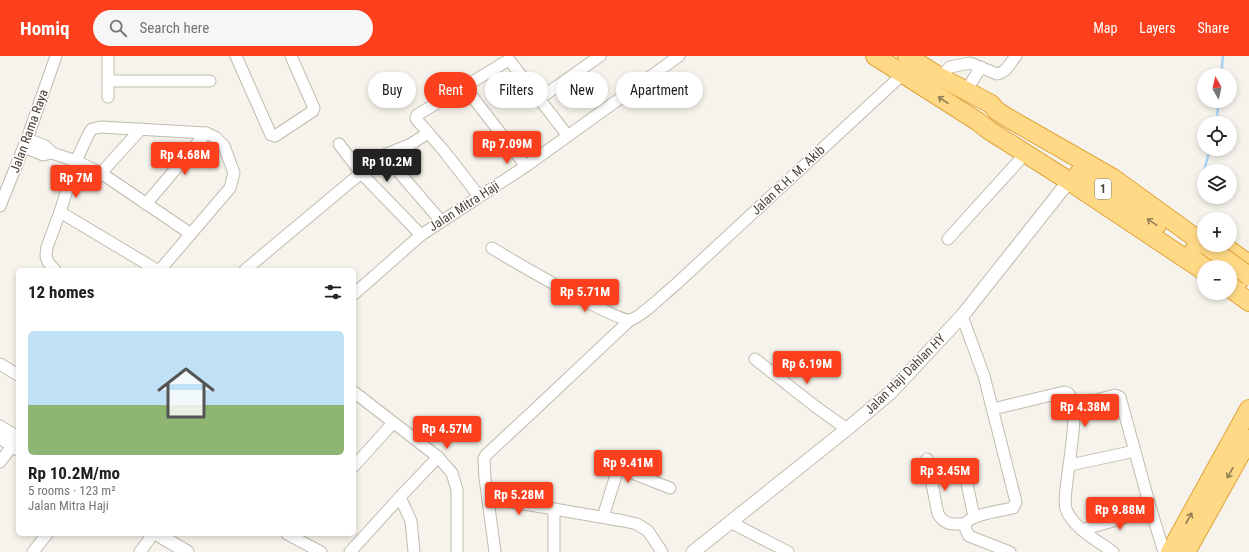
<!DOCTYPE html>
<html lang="en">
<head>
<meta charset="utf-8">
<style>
  :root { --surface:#fff; --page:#f6f6f6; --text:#202124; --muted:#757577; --accent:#fc3f1d }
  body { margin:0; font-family:"Roboto Condensed",sans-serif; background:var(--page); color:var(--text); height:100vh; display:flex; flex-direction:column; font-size:15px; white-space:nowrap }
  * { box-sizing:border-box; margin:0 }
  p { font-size:13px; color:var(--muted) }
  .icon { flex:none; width:22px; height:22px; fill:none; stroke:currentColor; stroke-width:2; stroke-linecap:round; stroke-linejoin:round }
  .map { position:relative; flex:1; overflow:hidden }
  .details { position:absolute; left:16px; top:212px; width:340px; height:268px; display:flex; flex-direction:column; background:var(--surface); border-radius:6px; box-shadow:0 2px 6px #0003 }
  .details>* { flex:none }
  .guide { position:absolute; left:368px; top:16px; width:380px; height:36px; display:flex; gap:8px }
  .needle { width:26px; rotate:352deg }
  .fabs { position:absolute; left:1197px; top:12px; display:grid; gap:8px }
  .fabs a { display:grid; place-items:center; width:40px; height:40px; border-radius:50%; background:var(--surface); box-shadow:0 2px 6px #0003; font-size:20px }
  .price { position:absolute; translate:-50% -34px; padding:0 9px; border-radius:4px; background:var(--accent); color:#fff; font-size:13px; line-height:26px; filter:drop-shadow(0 1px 2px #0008) }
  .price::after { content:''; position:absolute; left:50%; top:24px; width:12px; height:9px; margin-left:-6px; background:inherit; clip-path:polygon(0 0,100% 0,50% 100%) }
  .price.on { background:#222; color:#fff }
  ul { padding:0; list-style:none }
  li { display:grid; align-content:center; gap:8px; height:212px; padding:0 12px }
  li span { display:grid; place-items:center; height:124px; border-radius:6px; color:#555 }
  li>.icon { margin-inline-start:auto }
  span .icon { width:72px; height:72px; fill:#fffc; stroke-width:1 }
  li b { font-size:17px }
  h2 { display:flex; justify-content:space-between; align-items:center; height:48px; padding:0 12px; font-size:17px }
  .tag { padding:0 14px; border-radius:18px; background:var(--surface); box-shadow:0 2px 6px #0003; font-size:14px; line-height:36px }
  .tag.on { background:var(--accent); color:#fff }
  header { display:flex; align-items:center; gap:24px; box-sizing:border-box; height:56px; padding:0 20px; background:var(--accent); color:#fff }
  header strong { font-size:19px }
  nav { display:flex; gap:22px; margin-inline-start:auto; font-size:14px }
  .search { width:280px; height:36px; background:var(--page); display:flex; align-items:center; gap:10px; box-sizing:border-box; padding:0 14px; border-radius:22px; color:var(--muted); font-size:15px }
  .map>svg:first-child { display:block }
</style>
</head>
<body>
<header>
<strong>Homiq</strong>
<div class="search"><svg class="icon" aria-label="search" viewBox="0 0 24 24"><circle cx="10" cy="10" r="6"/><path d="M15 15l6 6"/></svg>Search here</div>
<nav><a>Map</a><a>Layers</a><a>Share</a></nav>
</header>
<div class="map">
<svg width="1249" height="496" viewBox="0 0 1249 496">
  <rect width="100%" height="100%" fill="#f6f3ec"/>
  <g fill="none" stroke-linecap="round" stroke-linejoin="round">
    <g stroke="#a9d4f2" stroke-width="2.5">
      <polyline points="1221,19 1223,0"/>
      <polyline points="1216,67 1219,45"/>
      <polyline points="1204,115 1210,93"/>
      <polyline points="1201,127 1204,116"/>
    </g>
    <g stroke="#c2bbae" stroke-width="13">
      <g id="minor">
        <polyline points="236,0 271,79 275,80 313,55 314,52 291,0"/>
        <path d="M 940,21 L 950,11 L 970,7 L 997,18 C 1007,16 1010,7 1016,0"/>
        <polyline points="108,25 210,25"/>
        <polyline points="464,30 526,110"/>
        <polyline points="966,35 981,11"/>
        <polyline points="108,41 108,0"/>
        <polyline points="539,43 600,0"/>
        <polyline points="27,83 45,90 52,97 76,105 101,117 191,178"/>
        <polyline points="339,88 361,117 421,179"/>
        <polyline points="24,91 43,99 52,97"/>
        <polyline points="384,99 441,165"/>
        <polyline points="101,117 141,73"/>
        <polyline points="479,140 444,95 417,64 416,62 417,59 507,5 510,5 568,80"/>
        <polyline points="146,148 206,77"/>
        <polyline points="0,150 27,83 56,0"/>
        <polyline points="60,156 157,214"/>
        <polyline points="948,183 1025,98"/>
        <path d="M 492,192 C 508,202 619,267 630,264 C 640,262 664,238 673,231 L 903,18"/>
        <polyline points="55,214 48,206 46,200 47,191 60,156 76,105 89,77 92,73 101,71 206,77 215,81 224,90 234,117 230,132 160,214"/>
        <polyline points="245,214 361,117 384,99 411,88 428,77"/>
        <polyline points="354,238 421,179 526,110 679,0"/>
        <path d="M 962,260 L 984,320 L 1016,446 L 1013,452 C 1000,455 972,458 965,468 L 966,474 L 969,480 L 1010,496"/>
        <polyline points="755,303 816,351 847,373"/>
        <polyline points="0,308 18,319"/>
        <polyline points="354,336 438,401 452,417 457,434 457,496"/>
        <polyline points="1074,350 1115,339 1120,341 1151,454 1164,496"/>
        <path d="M 993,353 L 1064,336 C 1088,337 1060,437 1066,453 C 1073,472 1098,485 1113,496"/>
        <polyline points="0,370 18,381"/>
        <path d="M 927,403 L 938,458 C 946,470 952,468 965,468"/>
        <polyline points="0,406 13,389"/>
        <polyline points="1070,409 1135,395"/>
        <polyline points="354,410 393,367"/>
        <polyline points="964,413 974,461"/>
        <polyline points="400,441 411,465 414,496"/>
        <polyline points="488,442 554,453"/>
        <polyline points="603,461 617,416 622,413 670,432"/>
        <polyline points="730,466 788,496"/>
        <polyline points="1082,474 1151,454"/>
        <polyline points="287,478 321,496"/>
        <polyline points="33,496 47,478"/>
        <polyline points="140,496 153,478"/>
        <polyline points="350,496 400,441 438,401"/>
        <polyline points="495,496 485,422 484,403 486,399 528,360 630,264"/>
        <polyline points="554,496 554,453 624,465 637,468 648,475 662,496"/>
      </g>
    </g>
    <g stroke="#c2bbae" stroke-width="15">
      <g id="tertiary">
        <polyline points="0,381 18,393"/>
        <polyline points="157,478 187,496"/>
        <polyline points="693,496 847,373 890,337 962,260 1069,125"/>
      </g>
    </g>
    <g stroke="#e0a43c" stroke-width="20">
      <g id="trunk">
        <polyline points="875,0 977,65 990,75 1069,125 1204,215"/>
        <polyline points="907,0 940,21 991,48 997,55 1008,62 1113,122 1204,188"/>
        <polyline points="1078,118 1112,138 1157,169"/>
        <polyline points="1222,189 1249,208"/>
        <polyline points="1194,194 1219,211"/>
        <path d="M 1230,231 C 1241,226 1245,217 1244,205"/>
        <polyline points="1230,232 1249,246"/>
        <polyline points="1170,496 1249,353"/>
        <polyline points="1186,496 1249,383"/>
      </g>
    </g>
    <use href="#minor" stroke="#fff" stroke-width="11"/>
    <use href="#tertiary" stroke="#fff" stroke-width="13"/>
    <use href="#trunk" stroke="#ffd985" stroke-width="18"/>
    <g stroke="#e0a43c" stroke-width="20" stroke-linecap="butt">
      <polyline id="trunk-bridge" points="1206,189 1249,220"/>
    </g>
    <use href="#trunk-bridge" stroke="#ffd985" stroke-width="18"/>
  </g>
  <defs><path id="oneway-shaft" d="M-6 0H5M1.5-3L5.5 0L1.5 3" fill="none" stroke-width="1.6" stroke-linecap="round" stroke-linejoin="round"/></defs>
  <g stroke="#938057">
    <use href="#oneway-shaft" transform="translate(943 44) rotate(-147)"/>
    <use href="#oneway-shaft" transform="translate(1152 166) rotate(-146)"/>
    <use href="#oneway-shaft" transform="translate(1230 417) rotate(119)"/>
    <use href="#oneway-shaft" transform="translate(1189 462) rotate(-61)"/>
  </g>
  <g text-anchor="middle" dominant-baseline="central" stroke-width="3" stroke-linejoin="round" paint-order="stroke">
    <rect fill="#fff" stroke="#817c74" stroke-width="1" x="1095" y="123" width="16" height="20" rx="3"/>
    <g font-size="12" font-weight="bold" fill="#4b4439">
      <text x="1103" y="133">1</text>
    </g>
    <g font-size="13" fill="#4b4439" stroke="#fff">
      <text transform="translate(29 75) rotate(-70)">Jalan Rama Raya</text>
      <text transform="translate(788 124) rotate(-43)">Jalan R.H. M. Akib</text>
      <text transform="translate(464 150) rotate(-33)">Jalan Mitra Haji</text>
      <text transform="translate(905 318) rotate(-45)">Jalan Haji Dahlan HY</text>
    </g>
  </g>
</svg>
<div class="fabs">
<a><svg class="needle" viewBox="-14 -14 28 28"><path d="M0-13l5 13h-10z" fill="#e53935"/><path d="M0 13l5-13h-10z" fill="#757577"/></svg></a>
<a><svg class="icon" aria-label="locate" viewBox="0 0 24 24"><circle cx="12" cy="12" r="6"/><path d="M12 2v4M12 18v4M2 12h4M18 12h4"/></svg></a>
<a><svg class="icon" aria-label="layers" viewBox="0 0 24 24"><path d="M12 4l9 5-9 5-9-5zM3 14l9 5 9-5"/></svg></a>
<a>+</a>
<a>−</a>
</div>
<b class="price" style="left:507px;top:109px">Rp 7.09M</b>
<b class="price" style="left:185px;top:120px">Rp 4.68M</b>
<b class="price on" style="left:387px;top:127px">Rp 10.2M</b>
<b class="price" style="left:76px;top:143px">Rp 7M</b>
<b class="price" style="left:585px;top:257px">Rp 5.71M</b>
<b class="price" style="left:807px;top:329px">Rp 6.19M</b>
<b class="price" style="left:1085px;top:372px">Rp 4.38M</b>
<b class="price" style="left:447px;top:394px">Rp 4.57M</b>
<b class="price" style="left:628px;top:428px">Rp 9.41M</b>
<b class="price" style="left:945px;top:436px">Rp 3.45M</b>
<b class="price" style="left:519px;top:460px">Rp 5.28M</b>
<b class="price" style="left:1120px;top:475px">Rp 9.88M</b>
<div class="guide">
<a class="tag">Buy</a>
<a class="tag on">Rent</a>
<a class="tag">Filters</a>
<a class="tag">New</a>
<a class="tag">Apartment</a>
</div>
<section class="details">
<h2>12 homes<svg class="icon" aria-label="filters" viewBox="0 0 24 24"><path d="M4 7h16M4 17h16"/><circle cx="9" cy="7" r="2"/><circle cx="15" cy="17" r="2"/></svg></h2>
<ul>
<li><span style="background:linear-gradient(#bfe0f5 60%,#8fb573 0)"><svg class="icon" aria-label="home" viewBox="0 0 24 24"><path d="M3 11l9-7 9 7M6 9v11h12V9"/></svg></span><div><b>Rp 10.2M/mo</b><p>5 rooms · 123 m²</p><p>Jalan Mitra Haji</p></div></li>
</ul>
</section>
</div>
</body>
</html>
